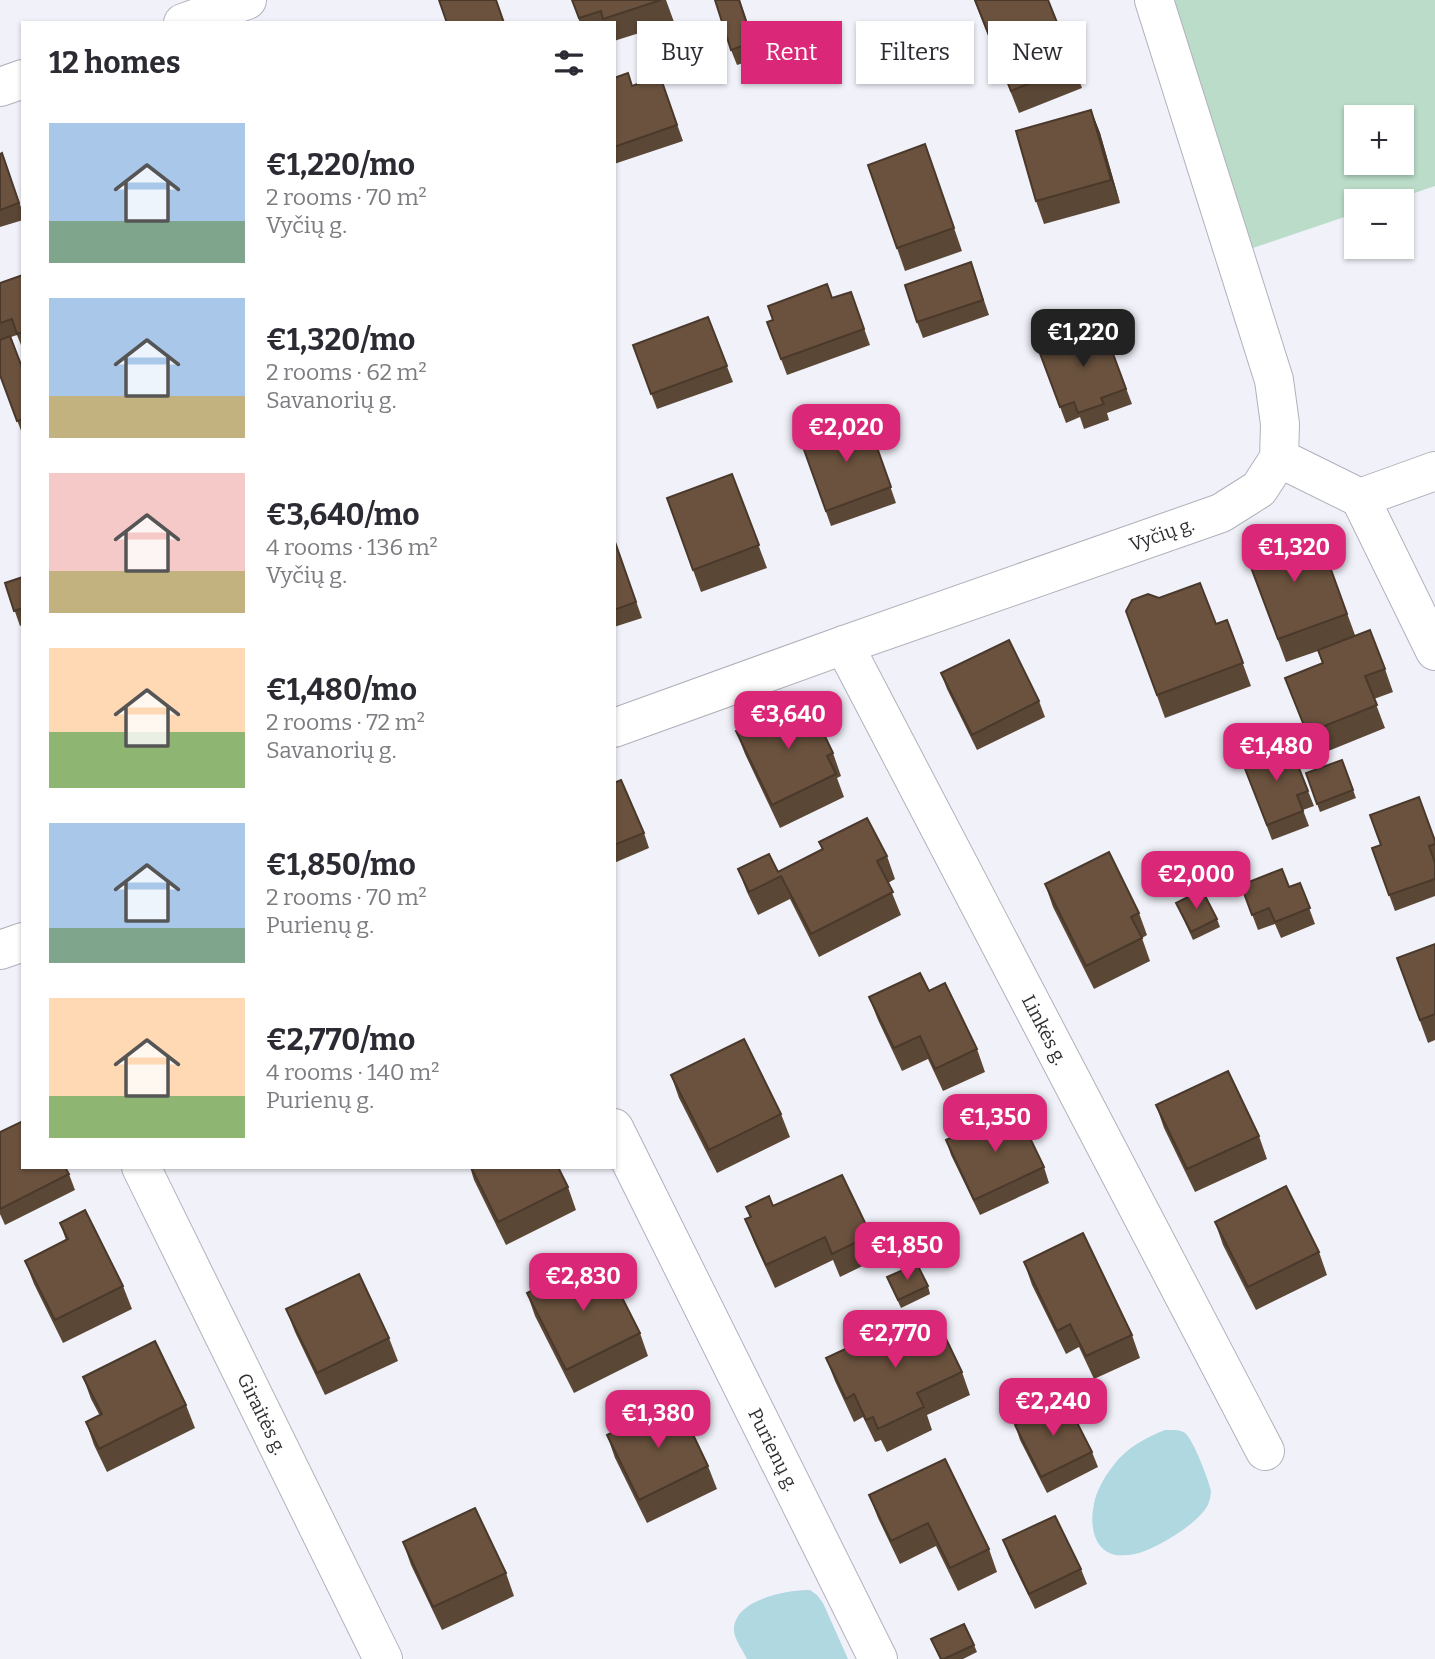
<!DOCTYPE html>
<html lang="en">
<head>
<meta charset="utf-8">
<style>
  :root { --surface:#fff; --page:#f2f2f3; --text:#2b2b33; --muted:#7c7c81; --accent:#db2777 }
  body { margin:0; font-family:Bitter,serif; background:var(--page); color:var(--text); height:100vh; display:flex; flex-direction:column; font-size:26px; white-space:nowrap }
  * { box-sizing:border-box; margin:0 }
  p { font-size:23px; color:var(--muted) }
  .icon { flex:none; width:38px; height:38px; fill:none; stroke:currentColor; stroke-width:2; stroke-linecap:round; stroke-linejoin:round }
  .map { position:relative; flex:1; overflow:hidden }
  .drawer { position:absolute; left:21px; top:21px; width:595px; height:1148px; display:flex; flex-direction:column; background:var(--surface); border-radius:0px; box-shadow:0 2px 5px #0004 }
  .drawer>* { flex:none }
  .top-card { position:absolute; left:637px; top:21px; width:665px; height:63px; display:flex; gap:14px }
  .controls { position:absolute; left:1344px; top:105px; display:grid; gap:14px }
  .controls a { display:grid; place-items:center; width:70px; height:70px; border-radius:0px; background:var(--surface); box-shadow:0 2px 5px #0004; font-size:35px }
  .price { position:absolute; translate:-50% -60px; padding:0 16px; border-radius:14px; background:var(--accent); color:#fff; font-size:23px; line-height:46px; filter:drop-shadow(0 2px 4px #0008) }
  .price::after { content:''; position:absolute; left:50%; top:42px; width:21px; height:16px; margin-left:-10px; background:inherit; clip-path:polygon(0 0,100% 0,50% 100%) }
  .price.active { background:#222; color:#fff }
  ul { padding:0; list-style:none }
  li { display:flex; align-items:center; gap:21px; height:175px; padding:0 28px }
  li span { display:grid; place-items:center; flex:none; width:196px; height:140px; border-radius:0px; color:#555 }
  li>.icon { margin-inline-start:auto }
  span .icon { width:84px; height:84px; fill:#fffc; stroke-width:1 }
  li b { font-size:30px }
  h2 { display:flex; justify-content:space-between; align-items:center; height:84px; padding:0 28px; font-size:30px }
  .pill { padding:0 24px; border-radius:0px; background:var(--surface); box-shadow:0 2px 5px #0004; font-size:24px; line-height:63px }
  .pill.active { background:var(--accent); color:#fff }
  .map>svg:first-child { display:block }
</style>
</head>
<body>
<div class="map">
<svg width="1435" height="1659" viewBox="0 0 1435 1659">
  <rect width="100%" height="100%" fill="#f1f1fa"/>
  <path fill="#bbdcc9" fill-rule="evenodd" d="M 1165,0 L 1435,0 L 1435,186 L 1391,201 L 1356,201 L 1356,213 L 1250,249 ZM 1356,117 L 1402,117 L 1402,163 L 1356,163 Z"/>
  <g fill="#afd8e0">
    <path d="M 1165,1430 C 1171,1430 1180,1429 1185,1433 C 1193,1439 1209,1481 1211,1491 C 1211,1494 1210,1499 1209,1502 C 1203,1522 1148,1555 1128,1555 C 1123,1555 1116,1556 1112,1554 C 1092,1547 1090,1522 1094,1504 C 1096,1491 1105,1476 1113,1466 C 1126,1448 1145,1438 1165,1430 Z"/>
    <path d="M 810,1590 L 817,1595 L 823,1603 L 848,1659 L 747,1659 C 743,1650 733,1638 734,1628 C 736,1599 787,1590 810,1590 Z"/>
  </g>
  <g fill="none" stroke-linecap="round" stroke-linejoin="round">
    <g stroke="#b1b1bb" stroke-width="40">
      <g id="street">
        <polyline points="183,23 247,0"/>
        <polyline points="0,87 23,79"/>
        <polyline points="1279,458 1360,498 1435,471"/>
        <polyline points="1360,498 1435,651"/>
        <path id="s1" d="M 844,645 L 1265,1451"/>
        <path id="s2" d="M 614,728 L 844,645 L 1221,513 L 1259,489 L 1279,458 L 1280,424 L 1274,380 L 1154,0"/>
        <polyline points="0,950 23,942"/>
        <path id="s3" d="M 614,1128 L 878,1659"/>
        <path id="s4" d="M 141,1167 L 383,1659"/>
      </g>
    </g>
    <use href="#street" stroke="#fff" stroke-width="38"/>
  </g>
  <g fill="#5b4735">
    <polygon points="572,0 666,0 674,22 614,41 614,23 580,23"/>
    <polygon points="740,0 759,58 737,65 731,50"/>
    <polygon points="974,0 1048,0 1082,88 1019,113"/>
    <polygon points="660,76 683,141 614,164 614,78 633,86"/>
    <polygon points="1091,110 1100,133 1120,203 1044,224 1036,201"/>
    <polygon points="925,144 962,251 905,271 868,165"/>
    <polygon points="2,153 23,213 23,220 0,227 0,154"/>
    <polygon points="971,262 989,315 923,338 917,322"/>
    <polygon points="23,275 23,350 17,335 11,337 23,370 23,436 0,375 0,283"/>
    <polygon points="851,292 870,345 787,375 767,322"/>
    <polygon points="708,317 733,382 657,409 633,345"/>
    <polygon points="1102,324 1132,404 1107,413 1109,420 1084,429 1080,417 1066,423 1038,348"/>
    <polygon points="869,425 896,503 831,526 802,444"/>
    <polygon points="732,474 767,568 701,592 667,498"/>
    <polygon points="614,539 642,618 614,627"/>
    <polygon points="1321,542 1355,635 1385,669 1393,692 1374,699 1385,728 1316,756 1285,678 1322,663 1318,651 1286,662 1243,546 1294,552"/>
    <polygon points="23,577 23,625 20,626 5,583"/>
    <polygon points="1126,611 1216,624 1227,620 1251,686 1165,718"/>
    <polygon points="941,673 1039,701 1045,717 977,750 947,689"/>
    <polygon points="736,731 833,753 841,776 837,778 844,797 780,828 745,754"/>
    <polygon points="1289,743 1314,806 1303,810 1309,826 1272,840 1242,761"/>
    <polygon points="1342,760 1356,798 1320,812 1306,773"/>
    <polygon points="614,783 644,833 649,848 614,863"/>
    <polygon points="1435,840 1435,896 1395,911 1372,848 1381,845"/>
    <polygon points="819,842 887,856 895,879 888,883 901,915 819,957 790,899 758,915 747,892 738,869 778,872 822,850"/>
    <polygon points="1300,883 1315,924 1281,938 1275,924 1258,930 1241,885 1289,887"/>
    <polygon points="1045,884 1139,913 1147,935 1142,938 1150,961 1094,989 1053,907"/>
    <polygon points="1176,903 1217,919 1220,927 1193,940"/>
    <polygon points="1435,944 1435,1040 1428,1043 1397,958"/>
    <polygon points="929,991 977,1049 985,1072 943,1091 928,1059 902,1071 878,1020 869,997"/>
    <polygon points="671,1075 781,1114 790,1137 717,1173 679,1098"/>
    <polygon points="1156,1105 1259,1136 1267,1159 1195,1192 1164,1128"/>
    <polygon points="0,1132 69,1174 75,1190 5,1225 0,1214"/>
    <polygon points="946,1140 1044,1167 1049,1183 980,1215 951,1155"/>
    <polygon points="470,1167 558,1167 568,1187 576,1210 506,1245 474,1180"/>
    <polygon points="773,1206 871,1235 879,1258 840,1277 833,1260 775,1288 754,1242 745,1219 750,1217 746,1207"/>
    <polygon points="1215,1222 1319,1252 1327,1275 1256,1310 1223,1245"/>
    <polygon points="60,1223 123,1286 132,1309 63,1343 34,1284 25,1261 66,1240"/>
    <polygon points="1024,1262 1132,1335 1140,1358 1094,1379 1079,1347 1066,1354 1032,1285"/>
    <polygon points="887,1277 928,1286 930,1294 901,1308"/>
    <polygon points="527,1293 640,1333 648,1356 574,1393 535,1316"/>
    <polygon points="286,1309 389,1338 398,1361 325,1395 295,1332"/>
    <polygon points="878,1341 962,1372 970,1395 927,1415 932,1430 887,1452 881,1440 875,1442 863,1417 854,1422 835,1381 826,1358"/>
    <polygon points="83,1377 186,1405 195,1428 107,1472 94,1445 86,1422 100,1416 91,1399"/>
    <polygon points="1015,1425 1092,1452 1098,1467 1047,1493 1020,1440"/>
    <polygon points="607,1435 708,1466 717,1489 647,1523 615,1458"/>
    <polygon points="869,1495 989,1549 997,1572 958,1591 936,1546 900,1564 878,1518"/>
    <polygon points="1003,1540 1081,1569 1087,1584 1035,1609 1009,1556"/>
    <polygon points="403,1542 506,1573 514,1596 442,1630 411,1565"/>
    <polygon points="931,1639 974,1645 977,1652 963,1659 940,1659"/>
  </g>
  <polygon fill="#4a392b" points="1091,110 1100,133 1120,203 1111,180"/>
  <g fill="#6a523e" stroke="#4a392b" stroke-width="2">
    <polygon points="439,0 496,0 504,23 447,23"/>
    <polygon points="572,0 661,0 603,19 601,11 579,18"/>
    <polygon points="715,0 739,0 753,42 731,50"/>
    <polygon points="975,0 1048,0 1074,65 1011,91"/>
    <polygon points="628,73 632,86 660,76 677,125 614,147 614,78"/>
    <polygon points="1091,110 1111,180 1036,201 1016,131"/>
    <polygon points="925,144 954,228 897,248 868,165"/>
    <polygon points="2,153 19,203 0,210 0,154"/>
    <polygon points="971,262 983,300 917,322 905,285"/>
    <polygon points="23,275 23,332 17,334 12,319 0,323 0,283"/>
    <polygon points="827,284 832,298 851,292 864,329 781,359 767,322 773,320 768,306"/>
    <polygon points="708,317 727,366 651,394 633,345"/>
    <polygon points="1102,324 1126,389 1101,398 1104,404 1078,413 1074,402 1060,407 1038,348"/>
    <polygon points="10,336 23,370 23,419 17,421 0,375 0,340"/>
    <polygon points="856,415 861,428 869,425 891,487 826,511 802,444 827,435 824,427"/>
    <polygon points="732,474 759,545 693,570 667,498"/>
    <polygon points="1286,530 1294,552 1321,542 1347,614 1278,639 1243,546"/>
    <polygon points="614,539 636,602 614,610"/>
    <polygon points="23,577 23,608 14,611 5,583"/>
    <polygon points="1200,583 1216,624 1227,620 1243,663 1157,695 1126,611 1132,600 1148,594 1159,598"/>
    <polygon points="1370,630 1385,669 1365,676 1377,705 1307,733 1285,678 1323,663 1318,650"/>
    <polygon points="1009,640 1039,701 972,735 941,673"/>
    <polygon points="806,697 833,753 827,756 836,774 772,805 736,731"/>
    <polygon points="1289,743 1308,791 1297,795 1303,811 1267,825 1242,761"/>
    <polygon points="1342,760 1353,790 1317,804 1306,773"/>
    <polygon points="621,780 644,833 614,845 614,783"/>
    <polygon points="1419,797 1435,841 1435,844 1429,846 1435,863 1435,879 1389,895 1372,848 1381,845 1370,815"/>
    <polygon points="867,818 887,856 877,861 893,892 811,934 781,876 749,892 738,869 769,854 778,872 823,849 819,842"/>
    <polygon points="1109,852 1139,913 1131,917 1142,938 1086,966 1045,884"/>
    <polygon points="1282,869 1289,887 1300,883 1310,908 1275,922 1269,908 1252,915 1241,885"/>
    <polygon points="1202,890 1217,919 1191,932 1176,903"/>
    <polygon points="1435,944 1435,1014 1420,1020 1397,958"/>
    <polygon points="920,973 929,991 945,983 977,1049 935,1069 920,1036 894,1048 869,997"/>
    <polygon points="744,1039 781,1114 709,1150 671,1075"/>
    <polygon points="1228,1071 1259,1136 1187,1169 1156,1105"/>
    <polygon points="1015,1107 1044,1167 974,1200 946,1140"/>
    <polygon points="23,1121 23,1167 65,1167 69,1174 0,1209 0,1132"/>
    <polygon points="471,1167 558,1167 568,1187 498,1222"/>
    <polygon points="842,1175 871,1235 832,1254 825,1237 766,1265 745,1219 751,1217 746,1207 769,1196 773,1206"/>
    <polygon points="1286,1186 1319,1252 1248,1287 1215,1222"/>
    <polygon points="85,1210 123,1286 55,1320 25,1261 68,1239 60,1223"/>
    <polygon points="1083,1233 1132,1335 1086,1356 1070,1324 1057,1331 1024,1262"/>
    <polygon points="601,1256 640,1333 566,1370 527,1293"/>
    <polygon points="917,1264 928,1286 898,1300 887,1277"/>
    <polygon points="359,1274 389,1338 317,1373 286,1309"/>
    <polygon points="934,1314 962,1372 917,1393 924,1407 878,1429 873,1417 866,1420 854,1394 846,1399 826,1358 875,1335 878,1341"/>
    <polygon points="155,1341 186,1405 99,1449 86,1422 102,1414 83,1377"/>
    <polygon points="1065,1399 1092,1452 1041,1477 1015,1425"/>
    <polygon points="677,1401 708,1466 639,1500 607,1435"/>
    <polygon points="945,1459 989,1549 950,1568 928,1523 891,1541 869,1495"/>
    <polygon points="475,1508 506,1573 433,1607 403,1542"/>
    <polygon points="1055,1516 1081,1569 1029,1594 1003,1540"/>
    <polygon points="964,1624 974,1645 944,1659 941,1659 931,1639"/>
  </g>
  <g text-anchor="middle" dominant-baseline="central" stroke-width="7" stroke-linejoin="round" paint-order="stroke">
    <g font-size="19" fill="#2f2f33" stroke="#f1f1fa">
      <text stroke="none"><textPath href="#s2" startOffset="581">Vyčių g.</textPath></text>
      <text stroke="none"><textPath href="#s1" startOffset="434">Linkės g.</textPath></text>
      <text stroke="none"><textPath href="#s4" startOffset="275">Giraitės g.</textPath></text>
      <text stroke="none"><textPath href="#s3" startOffset="359">Purienų g.</textPath></text>
    </g>
  </g>
</svg>
<div class="controls">
<a>+</a>
<a>−</a>
</div>
<b class="price active" style="left:1083px;top:369px">€1,220</b>
<b class="price" style="left:846px;top:464px">€2,020</b>
<b class="price" style="left:1294px;top:584px">€1,320</b>
<b class="price" style="left:788px;top:751px">€3,640</b>
<b class="price" style="left:1276px;top:783px">€1,480</b>
<b class="price" style="left:1196px;top:911px">€2,000</b>
<b class="price" style="left:995px;top:1154px">€1,350</b>
<b class="price" style="left:907px;top:1282px">€1,850</b>
<b class="price" style="left:583px;top:1313px">€2,830</b>
<b class="price" style="left:895px;top:1370px">€2,770</b>
<b class="price" style="left:1053px;top:1438px">€2,240</b>
<b class="price" style="left:658px;top:1450px">€1,380</b>
<div class="top-card">
<a class="pill">Buy</a>
<a class="pill active">Rent</a>
<a class="pill">Filters</a>
<a class="pill">New</a>
</div>
<section class="drawer">
<h2>12 homes<svg class="icon" aria-label="filters" viewBox="0 0 24 24"><path d="M4 7h16M4 17h16"/><circle cx="9" cy="7" r="2"/><circle cx="15" cy="17" r="2"/></svg></h2>
<ul>
<li><span style="background:linear-gradient(#a9c7e8 70%,#7fa58c 0)"><svg class="icon" aria-label="home" viewBox="0 0 24 24"><path d="M3 11l9-7 9 7M6 9v11h12V9"/></svg></span><div><b>€1,220/mo</b><p>2 rooms · 70 m²</p><p>Vyčių g.</p></div></li>
<li><span style="background:linear-gradient(#a9c7e8 70%,#c2b280 0)"><svg class="icon" aria-label="home" viewBox="0 0 24 24"><path d="M3 11l9-7 9 7M6 9v11h12V9"/></svg></span><div><b>€1,320/mo</b><p>2 rooms · 62 m²</p><p>Savanorių g.</p></div></li>
<li><span style="background:linear-gradient(#f6c9c9 70%,#c2b280 0)"><svg class="icon" aria-label="home" viewBox="0 0 24 24"><path d="M3 11l9-7 9 7M6 9v11h12V9"/></svg></span><div><b>€3,640/mo</b><p>4 rooms · 136 m²</p><p>Vyčių g.</p></div></li>
<li><span style="background:linear-gradient(#ffd9b3 60%,#8fb573 0)"><svg class="icon" aria-label="home" viewBox="0 0 24 24"><path d="M3 11l9-7 9 7M6 9v11h12V9"/></svg></span><div><b>€1,480/mo</b><p>2 rooms · 72 m²</p><p>Savanorių g.</p></div></li>
<li><span style="background:linear-gradient(#a9c7e8 75%,#7fa58c 0)"><svg class="icon" aria-label="home" viewBox="0 0 24 24"><path d="M3 11l9-7 9 7M6 9v11h12V9"/></svg></span><div><b>€1,850/mo</b><p>2 rooms · 70 m²</p><p>Purienų g.</p></div></li>
<li><span style="background:linear-gradient(#ffd9b3 70%,#8fb573 0)"><svg class="icon" aria-label="home" viewBox="0 0 24 24"><path d="M3 11l9-7 9 7M6 9v11h12V9"/></svg></span><div><b>€2,770/mo</b><p>4 rooms · 140 m²</p><p>Purienų g.</p></div></li>
</ul>
</section>
</div>
</body>
</html>
